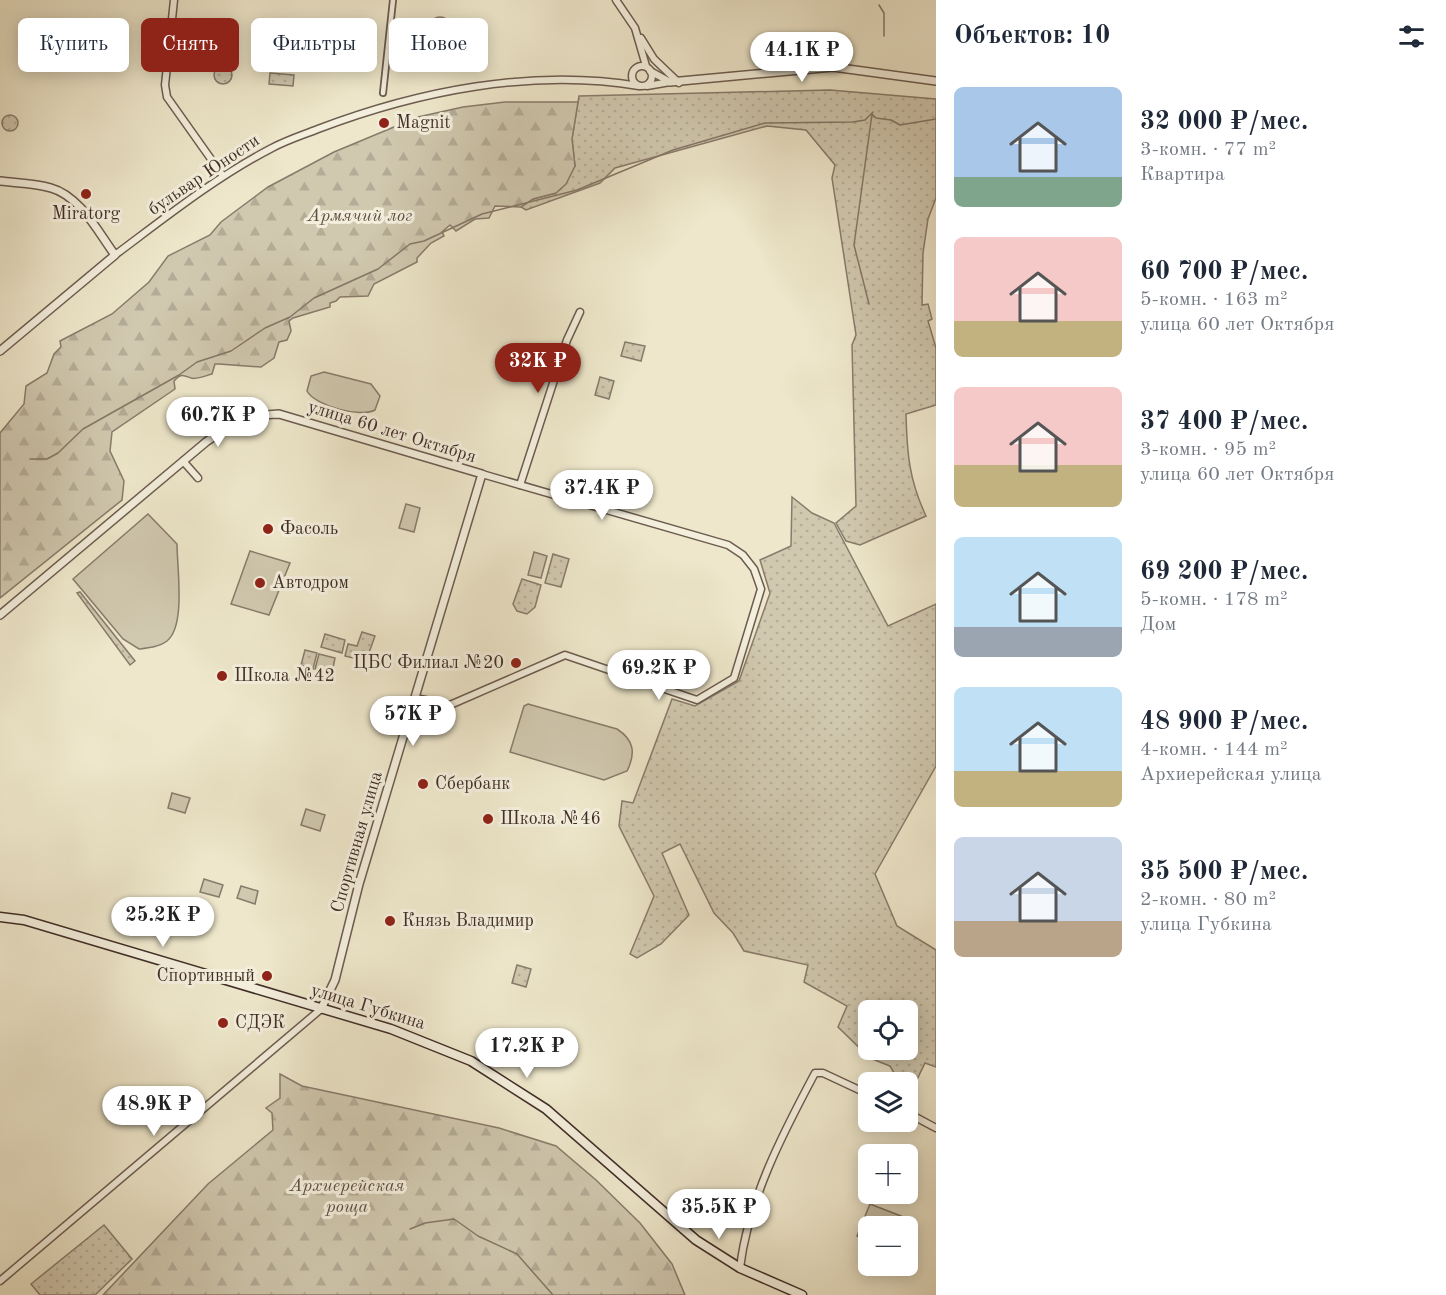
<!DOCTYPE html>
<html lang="ru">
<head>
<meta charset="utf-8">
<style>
  :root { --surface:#fff; --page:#f2f2f3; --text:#1f2937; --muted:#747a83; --accent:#8f2418 }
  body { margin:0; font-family:"Old Standard TT",serif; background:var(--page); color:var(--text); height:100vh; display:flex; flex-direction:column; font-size:22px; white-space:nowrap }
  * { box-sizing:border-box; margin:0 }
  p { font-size:20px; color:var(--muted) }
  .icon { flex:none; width:33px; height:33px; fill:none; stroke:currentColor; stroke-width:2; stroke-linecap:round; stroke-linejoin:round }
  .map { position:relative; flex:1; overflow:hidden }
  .drawer { display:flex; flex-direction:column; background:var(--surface); width:510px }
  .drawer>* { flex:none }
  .hud { position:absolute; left:18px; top:18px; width:570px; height:54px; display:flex; gap:12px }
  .tools { position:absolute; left:858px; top:1000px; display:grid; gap:12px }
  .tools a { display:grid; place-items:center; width:60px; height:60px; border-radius:9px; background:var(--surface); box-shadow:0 3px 15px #0003; font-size:30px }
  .price { position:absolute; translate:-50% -51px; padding:0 14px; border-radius:21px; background:#fff; color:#222; font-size:20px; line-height:39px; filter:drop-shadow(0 2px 3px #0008) }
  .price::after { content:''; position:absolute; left:50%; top:36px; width:18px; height:14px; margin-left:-9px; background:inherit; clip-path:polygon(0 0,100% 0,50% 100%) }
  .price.current { background:var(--accent); color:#fff }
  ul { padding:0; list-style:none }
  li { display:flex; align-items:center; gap:18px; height:150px; padding:0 18px }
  li span { display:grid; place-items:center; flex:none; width:168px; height:120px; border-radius:9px; color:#555 }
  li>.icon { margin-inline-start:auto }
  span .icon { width:72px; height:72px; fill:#fffc; stroke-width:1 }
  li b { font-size:26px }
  h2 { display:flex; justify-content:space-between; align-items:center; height:72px; padding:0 18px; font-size:26px }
  .tag { padding:0 21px; border-radius:9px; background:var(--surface); box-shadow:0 3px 15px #0003; font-size:21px; line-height:54px }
  .tag.current { background:var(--accent); color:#fff }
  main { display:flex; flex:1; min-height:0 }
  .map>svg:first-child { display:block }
</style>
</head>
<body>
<main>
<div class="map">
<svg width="936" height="1295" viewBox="0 0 936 1295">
  <defs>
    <pattern id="green-dots" width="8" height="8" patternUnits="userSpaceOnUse" patternTransform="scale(1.5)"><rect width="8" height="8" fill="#d0c8af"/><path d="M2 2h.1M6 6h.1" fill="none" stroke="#b4ac97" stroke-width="1.8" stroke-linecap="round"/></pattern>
    <pattern id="forest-firs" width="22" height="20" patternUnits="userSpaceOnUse" patternTransform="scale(1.5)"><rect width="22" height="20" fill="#d0c8af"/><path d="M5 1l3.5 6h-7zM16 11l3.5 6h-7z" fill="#b4ac97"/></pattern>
  </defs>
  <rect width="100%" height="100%" fill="#eee7cb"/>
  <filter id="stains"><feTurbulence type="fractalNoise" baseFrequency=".00333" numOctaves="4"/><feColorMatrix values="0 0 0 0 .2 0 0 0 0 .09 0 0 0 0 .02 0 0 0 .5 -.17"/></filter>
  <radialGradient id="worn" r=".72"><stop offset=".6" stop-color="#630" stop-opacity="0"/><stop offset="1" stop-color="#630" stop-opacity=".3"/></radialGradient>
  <g fill="url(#green-dots)" stroke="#887b6b" stroke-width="1.5" fill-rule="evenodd">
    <circle cx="440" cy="27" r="10"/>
    <circle cx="223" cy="75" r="9"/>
    <polygon points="270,73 294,75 293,86 269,84"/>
    <path d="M 830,90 L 936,99 L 936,198 L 928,219 L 923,253 L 922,305 L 928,304 L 932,319 L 928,321 L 936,348 L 936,405 L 906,414 C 907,453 909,480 926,516 L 860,545 L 846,541 L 836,523 L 856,506 L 852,345 L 856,335 L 832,178 L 835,165 L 806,130 L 767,126 L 615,168 L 600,183 L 526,210 L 521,207 L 533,199 L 556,193 L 575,166 L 572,139 L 579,96 Z"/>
    <circle cx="10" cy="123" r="8"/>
    <polygon points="625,342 645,346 641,361 621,356"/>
    <polygon points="600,377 614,381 609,399 595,395"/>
    <path d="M 792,497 L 812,513 L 834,523 L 888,626 L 936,604 L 936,766 L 875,874 L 897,926 L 936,950 L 936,1067 L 925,1063 L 910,1094 L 908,1093 L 908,1083 L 900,1083 L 890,1066 L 870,1058 L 838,1027 L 847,1006 L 804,982 L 808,965 L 744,951 L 733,933 L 714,913 L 680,844 L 662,853 L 689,915 L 661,944 L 637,958 L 630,954 L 654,896 L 619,826 L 622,801 L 633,803 L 672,699 L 695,706 L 739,681 L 770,593 L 760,560 L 791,546 ZM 868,1011 L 908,1011 L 908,1050 L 868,1050 Z"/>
    <polygon points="553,554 569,559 561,587 545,583"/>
    <polygon points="522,579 541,585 535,607 527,614 517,611 513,604"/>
    <polygon points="80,592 135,661 130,665 77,593"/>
    <polygon points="362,632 375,636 366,661 345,656 348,644 357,646"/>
    <polygon points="325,634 345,640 342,653 321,647"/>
    <polygon points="305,650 317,653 313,669 301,665"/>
    <polygon points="517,965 531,969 526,987 512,983"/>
    <polygon points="104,1225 132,1259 95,1295 40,1295 31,1284"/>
  </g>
  <g fill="url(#forest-firs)" stroke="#887b6b" stroke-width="1.5">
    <path d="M 505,102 L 578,102 L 572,139 L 575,166 L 566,184 L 556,193 L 533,199 L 521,207 L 495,206 L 489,218 L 475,219 L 456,231 L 450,225 L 442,232 L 444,236 L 431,243 L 417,258 L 417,262 L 374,284 L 368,296 L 340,297 L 336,301 L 330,303 L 330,307 L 293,318 L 289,321 L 291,331 L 287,340 L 279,342 L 274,358 L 261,367 L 219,364 L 215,364 L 212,374 C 207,375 197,380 191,378 C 183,375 181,373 174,381 L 175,389 L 112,432 L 110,451 L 124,481 L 122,500 L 0,598 L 0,433 L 24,404 L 26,386 L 47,373 L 54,354 L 61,347 L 60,341 L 112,314 L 149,282 L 168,256 L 210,235 L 221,222 L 268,187 L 334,152 L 418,117 L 463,107 Z"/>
    <polygon points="280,1074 302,1086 499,1128 556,1146 596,1180 640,1223 672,1264 685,1295 103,1295 208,1184 273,1130 272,1113 266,1108 280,1098"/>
  </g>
  <g fill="#d0c8af" stroke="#887b6b" stroke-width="1.5">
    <path d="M 324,372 L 371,384 L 380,396 L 375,410 C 361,418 315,406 307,391 L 311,376 Z"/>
    <polygon points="406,504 420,508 414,532 399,528"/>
    <path d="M 148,514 L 177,544 C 177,568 186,626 167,641 C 159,647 148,648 139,649 L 123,639 L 73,579 Z"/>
    <polygon points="250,551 290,563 269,615 231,604"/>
    <polygon points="534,552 547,556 541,578 528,575"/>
    <polygon points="319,654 335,658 332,673 315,669"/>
    <path d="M 528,704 L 617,729 C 634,740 636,753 627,771 L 604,780 L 510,752 L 524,706 Z"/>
    <polygon points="172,793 190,798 185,813 168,808"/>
    <polygon points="306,809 325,815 320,831 301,825"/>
    <polygon points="204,879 223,885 219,897 200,892"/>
    <polygon points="241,886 258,891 255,904 237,898"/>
    <polygon points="870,1204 901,1216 896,1227 868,1227 868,1241 857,1236"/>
  </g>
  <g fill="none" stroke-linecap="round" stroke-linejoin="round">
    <g stroke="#857768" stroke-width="1.5">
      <polyline points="879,5 884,13 884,36"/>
      <polyline points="869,304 854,245 872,114 876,118 891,120 900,125 936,119"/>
      <polyline points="30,459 47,459 58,453 83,429 179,375 197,362 231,351 265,328 290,317 314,298 378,269 410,244 424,241 482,214 577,190 673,150 765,123 853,122 865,120 873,112"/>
      <polyline points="410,1229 425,1223 454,1219 478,1236 517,1254 553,1295"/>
    </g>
    <g stroke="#6c5c50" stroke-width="8">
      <polyline id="pedestrian" points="383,93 393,0"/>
    </g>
    <g stroke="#6c5c50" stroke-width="9">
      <g id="minor">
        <polyline points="174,0 165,85 167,97 223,176"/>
        <polyline points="616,0 635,28 646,66"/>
        <polyline points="641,38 654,59 679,83"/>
        <circle cx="642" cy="76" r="10"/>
        <polyline points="650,71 670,82"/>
        <polyline points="647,86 670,82"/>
        <path d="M 115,255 C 166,217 216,177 272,148 C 287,140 303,135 318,129 C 418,91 532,68 639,86"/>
        <polyline points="183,461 198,478"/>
        <polyline points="520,485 567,340 580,312"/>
        <polyline points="415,698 450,705 565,655 697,700 734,678 761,589 754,569 743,555 728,545 482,474"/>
        <polyline points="908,1113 936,1128"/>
        <path d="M 740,1268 C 748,1200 783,1133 815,1073 L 823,1073 L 868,1094"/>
        <polyline points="0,1281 321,1009"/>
      </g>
    </g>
    <g stroke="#6c5c50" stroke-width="10">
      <g id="tertiary">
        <polyline points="670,82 833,67 936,81"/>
        <path d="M 0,181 C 17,183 35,183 51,188 C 80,196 98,232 115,255 L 0,351"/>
        <path d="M 0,615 L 206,442 C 232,423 247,415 279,414 L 482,474 L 359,884 L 335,980 L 321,1009"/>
      </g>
    </g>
    <g stroke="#402e27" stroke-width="11">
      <polyline id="secondary" points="0,917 24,920 391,1029 471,1061 546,1109 696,1240 740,1268 802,1295"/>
    </g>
    <use href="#pedestrian" stroke="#f4efdd" stroke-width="4.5"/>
    <use href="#minor" stroke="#f4efdd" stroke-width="6"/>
    <use href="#tertiary" stroke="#f4efdd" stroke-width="7"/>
    <use href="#secondary" stroke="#f4efdd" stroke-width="8"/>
  </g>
  <g fill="#8f2418" stroke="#f4efdd" stroke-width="2">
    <circle cx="384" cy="123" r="6"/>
    <circle cx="86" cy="194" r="6"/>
    <circle cx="268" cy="529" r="6"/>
    <circle cx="260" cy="583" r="6"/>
    <circle cx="516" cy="663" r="6"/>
    <circle cx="222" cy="676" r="6"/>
    <circle cx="423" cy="784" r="6"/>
    <circle cx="488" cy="819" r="6"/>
    <circle cx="390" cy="921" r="6"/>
    <circle cx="267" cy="976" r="6"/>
    <circle cx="223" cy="1023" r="6"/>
  </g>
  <g text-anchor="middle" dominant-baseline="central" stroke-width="6" stroke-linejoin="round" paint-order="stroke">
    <g font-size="18" fill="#402e27" stroke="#f4efdd" text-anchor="start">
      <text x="396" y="123">Magnit</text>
      <text x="86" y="214" text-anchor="middle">Miratorg</text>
      <text x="280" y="529">Фасоль</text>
      <text x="272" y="583">Автодром</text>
      <text x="504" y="663" text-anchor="end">ЦБС Филиал №20</text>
      <text x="234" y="676">Школа №42</text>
      <text x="435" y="784">Сбербанк</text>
      <text x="500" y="819">Школа №46</text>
      <text x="402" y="921">Князь Владимир</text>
      <text x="255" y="976" text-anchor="end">Спортивный</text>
      <text x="235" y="1023">СДЭК</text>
    </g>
    <g font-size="18" fill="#402e27" stroke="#f4efdd">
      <text transform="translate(204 175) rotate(-34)">бульвар Юности</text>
      <text transform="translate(392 432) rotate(17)">улица 60 лет Октября</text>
      <text transform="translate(357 842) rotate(-74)">Спортивная улица</text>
      <text transform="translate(368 1007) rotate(17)">улица Губкина</text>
    </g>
    <g font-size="18" font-style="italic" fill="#5d4d42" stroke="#f4efdd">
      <text x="360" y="216">Армячий лог</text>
      <text x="347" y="1186">Архиерейская<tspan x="347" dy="21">роща</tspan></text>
    </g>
  </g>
  <rect width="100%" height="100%" filter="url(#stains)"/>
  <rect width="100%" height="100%" fill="url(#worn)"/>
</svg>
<div class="tools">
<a><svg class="icon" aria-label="locate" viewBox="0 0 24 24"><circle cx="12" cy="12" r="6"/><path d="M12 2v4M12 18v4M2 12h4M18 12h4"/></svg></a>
<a><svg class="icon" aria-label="layers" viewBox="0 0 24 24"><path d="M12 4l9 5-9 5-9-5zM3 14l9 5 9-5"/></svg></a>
<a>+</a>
<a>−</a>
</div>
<b class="price" style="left:802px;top:83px">44.1K ₽</b>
<b class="price current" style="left:538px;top:394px">32K ₽</b>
<b class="price" style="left:218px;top:448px">60.7K ₽</b>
<b class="price" style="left:602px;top:521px">37.4K ₽</b>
<b class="price" style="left:659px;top:701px">69.2K ₽</b>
<b class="price" style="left:413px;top:747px">57K ₽</b>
<b class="price" style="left:163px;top:948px">25.2K ₽</b>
<b class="price" style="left:527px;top:1079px">17.2K ₽</b>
<b class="price" style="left:154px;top:1137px">48.9K ₽</b>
<b class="price" style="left:719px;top:1240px">35.5K ₽</b>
<div class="hud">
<a class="tag">Купить</a>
<a class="tag current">Снять</a>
<a class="tag">Фильтры</a>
<a class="tag">Новое</a>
</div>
</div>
<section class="drawer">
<h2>Объектов: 10<svg class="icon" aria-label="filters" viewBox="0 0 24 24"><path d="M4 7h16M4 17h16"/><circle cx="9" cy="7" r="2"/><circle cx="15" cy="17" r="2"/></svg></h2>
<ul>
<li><span style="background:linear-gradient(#a9c7e8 75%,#7fa58c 0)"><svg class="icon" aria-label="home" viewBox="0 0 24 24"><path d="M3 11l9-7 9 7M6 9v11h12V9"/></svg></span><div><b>32 000 ₽/мес.</b><p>3-комн. · 77 m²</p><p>Квартира</p></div></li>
<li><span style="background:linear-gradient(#f6c9c9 70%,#c2b280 0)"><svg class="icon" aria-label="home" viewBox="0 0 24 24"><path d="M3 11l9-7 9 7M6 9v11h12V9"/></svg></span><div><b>60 700 ₽/мес.</b><p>5-комн. · 163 m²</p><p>улица 60 лет Октября</p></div></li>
<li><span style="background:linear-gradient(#f6c9c9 65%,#c2b280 0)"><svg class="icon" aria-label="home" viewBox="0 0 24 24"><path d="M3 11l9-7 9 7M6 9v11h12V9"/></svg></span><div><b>37 400 ₽/мес.</b><p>3-комн. · 95 m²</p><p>улица 60 лет Октября</p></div></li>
<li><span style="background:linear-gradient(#bfe0f5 75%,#9aa5b1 0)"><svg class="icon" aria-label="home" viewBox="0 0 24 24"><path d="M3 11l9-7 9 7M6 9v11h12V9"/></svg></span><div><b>69 200 ₽/мес.</b><p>5-комн. · 178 m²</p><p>Дом</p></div></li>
<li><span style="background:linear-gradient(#bfe0f5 70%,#c2b280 0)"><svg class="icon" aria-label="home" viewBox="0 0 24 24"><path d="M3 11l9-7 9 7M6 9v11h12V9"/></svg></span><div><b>48 900 ₽/мес.</b><p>4-комн. · 144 m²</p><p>Архиерейская улица</p></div></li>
<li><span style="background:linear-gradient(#c9d6e8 70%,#b9a48a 0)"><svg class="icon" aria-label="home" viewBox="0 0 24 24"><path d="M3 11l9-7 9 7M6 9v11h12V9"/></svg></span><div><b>35 500 ₽/мес.</b><p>2-комн. · 80 m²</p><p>улица Губкина</p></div></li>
</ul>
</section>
</main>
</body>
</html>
